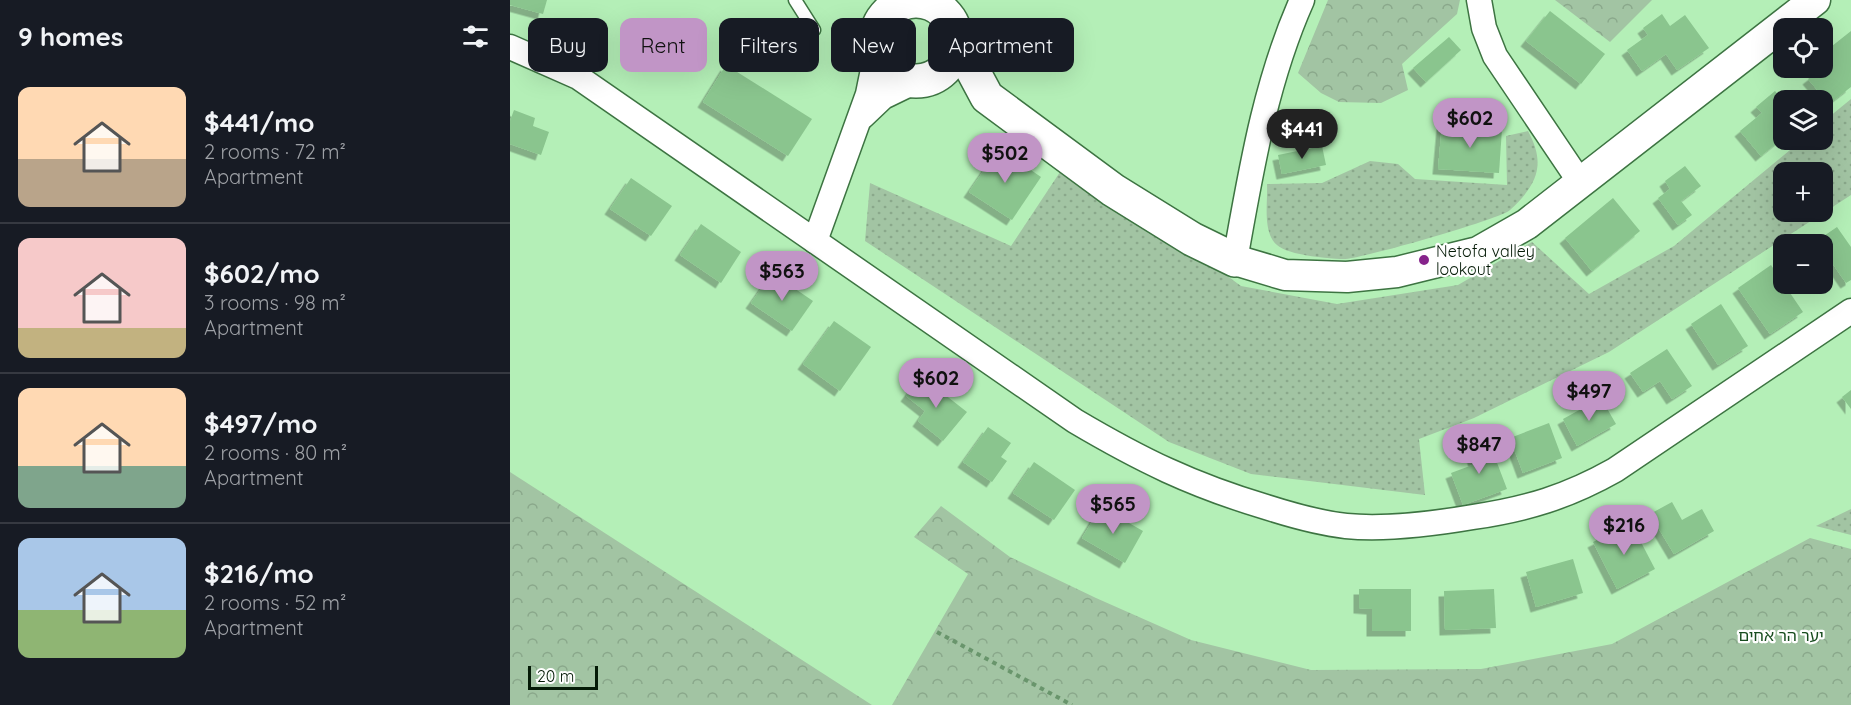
<!DOCTYPE html>
<html lang="en">
<head>
<meta charset="utf-8">
<style>
  :root { --surface:#171b24; --page:#20242c; --text:#f1f3f6; --muted:#9ea1a6; --line:#363941; --accent:#c195c6 }
  body { margin:0; font-family:Quicksand,"Noto Sans Hebrew",sans-serif; background:var(--page); color:var(--text); height:100vh; display:flex; flex-direction:column; font-size:22px; white-space:nowrap }
  * { box-sizing:border-box; margin:0 }
  p { font-size:20px; color:var(--muted) }
  .icon { flex:none; width:33px; height:33px; fill:none; stroke:currentColor; stroke-width:2; stroke-linecap:round; stroke-linejoin:round }
  .map { position:relative; flex:1; overflow:hidden }
  .side { display:flex; flex-direction:column; background:var(--surface); width:510px }
  .side>* { flex:none }
  .hud { position:absolute; left:18px; top:18px; width:570px; height:54px; display:flex; gap:12px }
  .controls { position:absolute; left:1263px; top:18px; display:grid; gap:12px }
  .controls a { display:grid; place-items:center; width:60px; height:60px; border-radius:12px; background:var(--surface); box-shadow:0 6px 24px #0002; font-size:30px }
  .scale { position:absolute; left:18px; bottom:15px; width:70px; box-sizing:border-box; padding-left:6px; border:3px solid #041a06; border-top:0; font-size:16px; line-height:21px; white-space:nowrap; color:#041a06; -webkit-text-stroke:4px #fefefe; paint-order:stroke }
  .price { position:absolute; translate:-50% -51px; padding:0 14px; border-radius:21px; background:var(--accent); color:#111; font-size:20px; line-height:39px; filter:drop-shadow(0 2px 3px #0008) }
  .price::after { content:''; position:absolute; left:50%; top:36px; width:18px; height:14px; margin-left:-9px; background:inherit; clip-path:polygon(0 0,100% 0,50% 100%) }
  .price.current { background:#222; color:#fff }
  ul { padding:0; list-style:none }
  li { display:flex; align-items:center; gap:18px; height:150px; padding:0 18px }
  li+li { border-top:2px solid var(--line) }
  li span { display:grid; place-items:center; flex:none; width:168px; height:120px; border-radius:12px; color:#555 }
  li>.icon { margin-inline-start:auto }
  span .icon { width:72px; height:72px; fill:#fffc; stroke-width:1 }
  li b { font-size:26px }
  h2 { display:flex; justify-content:space-between; align-items:center; height:72px; padding:0 18px; font-size:26px }
  .pill { padding:0 21px; border-radius:12px; background:var(--surface); box-shadow:0 6px 24px #0002; font-size:21px; line-height:54px }
  .pill.current { background:var(--accent); color:#111 }
  main { display:flex; flex:1; min-height:0 }
  .map>svg:first-child { display:block }
</style>
</head>
<body>
<main>
<section class="side">
<h2>9 homes<svg class="icon" aria-label="filters" viewBox="0 0 24 24"><path d="M4 7h16M4 17h16"/><circle cx="9" cy="7" r="2"/><circle cx="15" cy="17" r="2"/></svg></h2>
<ul>
<li><span style="background:linear-gradient(#ffd9b3 60%,#b9a48a 0)"><svg class="icon" aria-label="home" viewBox="0 0 24 24"><path d="M3 11l9-7 9 7M6 9v11h12V9"/></svg></span><div><b>$441/mo</b><p>2 rooms · 72 m²</p><p>Apartment</p></div></li>
<li><span style="background:linear-gradient(#f6c9c9 75%,#c2b280 0)"><svg class="icon" aria-label="home" viewBox="0 0 24 24"><path d="M3 11l9-7 9 7M6 9v11h12V9"/></svg></span><div><b>$602/mo</b><p>3 rooms · 98 m²</p><p>Apartment</p></div></li>
<li><span style="background:linear-gradient(#ffd9b3 65%,#7fa58c 0)"><svg class="icon" aria-label="home" viewBox="0 0 24 24"><path d="M3 11l9-7 9 7M6 9v11h12V9"/></svg></span><div><b>$497/mo</b><p>2 rooms · 80 m²</p><p>Apartment</p></div></li>
<li><span style="background:linear-gradient(#a9c7e8 60%,#8fb573 0)"><svg class="icon" aria-label="home" viewBox="0 0 24 24"><path d="M3 11l9-7 9 7M6 9v11h12V9"/></svg></span><div><b>$216/mo</b><p>2 rooms · 52 m²</p><p>Apartment</p></div></li>
</ul>
</section>
<div class="map">
<svg width="1341" height="705" viewBox="0 0 1341 705">
  <defs>
    <pattern id="grass-dots" width="8" height="8" patternUnits="userSpaceOnUse" patternTransform="scale(1.5)"><rect width="8" height="8" fill="#a2c4a3"/><path d="M2 2h.1M6 6h.1" fill="none" stroke="#8aa88b" stroke-width="1.8" stroke-linecap="round"/></pattern>
    <pattern id="forest-crowns" width="20" height="18" patternUnits="userSpaceOnUse" patternTransform="scale(1.5)"><rect width="20" height="18" fill="#a2c4a3"/><path d="M2 6a3 3 0 1 1 6 0M12 15a3 3 0 1 1 6 0" fill="none" stroke="#8aa88b"/></pattern>
    <filter id="shadow"><feDropShadow dx="-5.5" dy="5.5" stdDeviation="0" flood-color="#0004"/></filter>
  </defs>
  <rect width="100%" height="100%" fill="#b4efb7"/>
  <g fill="url(#grass-dots)" fill-rule="evenodd">
    <path d="M 1341,99 L 1341,195 L 1099,352 L 964,418 L 909,439 L 915,495 L 741,474 L 659,442 L 355,241 L 360,183 L 501,246 L 552,169 L 690,256 L 731,286 L 827,304 L 948,285 L 1022,242 L 1079,294 L 1164,246 L 1292,140 L 1312,140 L 1313,122 ZM 1274,172 L 1312,172 L 1312,212 L 1274,212 Z"/>
    <path d="M 1018,131 C 1036,164 1028,184 1000,210 C 991,219 851,259 834,259 C 819,259 777,255 767,245 C 752,232 758,202 757,184 L 812,183 L 860,161 L 888,164 L 905,179 L 997,185 L 996,136 Z"/>
    <polygon points="1341,509 1341,535 1306,526"/>
  </g>
  <g fill="url(#forest-crowns)">
    <polygon points="818,0 950,0 947,14 892,64 898,90 871,103 829,102 811,93 788,73"/>
    <polygon points="1045,0 1142,0 1100,42"/>
    <polygon points="0,472 362,705 0,705"/>
    <polygon points="431,506 500,557 586,598 681,640 801,670 971,669 1102,644 1300,538 1341,549 1341,705 382,705 458,574 404,537"/>
  </g>
  <g fill="#8ac58e" filter="url(#shadow)">
    <polygon points="0,0 37,0 33,14 0,5"/>
    <polygon points="1040,11 1095,54 1071,84 1016,41"/>
    <polygon points="1152,14 1160,26 1175,15 1199,48 1167,70 1156,54 1132,71 1117,50 1138,35 1133,28"/>
    <polygon points="1341,31 1341,87 1319,104 1298,79 1307,72 1304,68 1312,68 1312,54"/>
    <polygon points="939,37 951,50 916,82 903,68"/>
    <polygon points="216,65 302,119 278,156 193,102"/>
    <polygon points="1265,91 1274,102 1274,137 1251,156 1230,131 1252,113 1246,107"/>
    <polygon points="4,110 25,118 23,126 39,132 31,155 0,144 0,121"/>
    <polygon points="932,124 992,129 989,173 928,169"/>
    <polygon points="812,146 816,165 772,174 768,155"/>
    <polygon points="489,148 531,177 502,220 459,192"/>
    <polygon points="1175,166 1191,186 1171,201 1182,215 1168,225 1148,198 1160,189 1155,181"/>
    <polygon points="121,178 162,206 141,236 100,209"/>
    <polygon points="1103,198 1130,231 1082,271 1055,238"/>
    <polygon points="191,224 231,252 211,283 170,255"/>
    <polygon points="1327,227 1341,247 1341,280 1336,283 1318,257 1312,261 1312,244 1302,244"/>
    <polygon points="1261,265 1293,312 1260,334 1228,288"/>
    <polygon points="262,273 303,301 282,331 241,303"/>
    <polygon points="1211,304 1238,346 1208,365 1181,324"/>
    <polygon points="324,321 361,347 330,391 293,364"/>
    <polygon points="1157,349 1182,386 1162,399 1150,381 1133,392 1120,373"/>
    <polygon points="411,376 457,412 433,441 408,421 415,411 396,396"/>
    <polygon points="1341,390 1341,409 1332,397"/>
    <polygon points="1091,398 1106,424 1067,446 1053,419"/>
    <polygon points="1039,423 1052,458 1013,473 1000,438"/>
    <polygon points="478,427 501,443 491,457 497,461 482,482 453,462"/>
    <polygon points="978,439 997,489 953,505 941,473 965,464 958,446"/>
    <polygon points="524,462 565,490 544,520 503,493"/>
    <polygon points="1162,502 1172,520 1192,509 1204,531 1164,554 1140,514"/>
    <polygon points="591,507 633,531 615,563 572,538"/>
    <polygon points="1121,523 1145,569 1107,589 1083,542"/>
    <polygon points="1063,559 1073,593 1026,607 1016,572"/>
    <polygon points="849,589 901,589 901,631 862,631 862,609 849,608"/>
    <polygon points="984,589 986,628 935,630 934,591"/>
  </g>
  <g fill="none" stroke-linecap="round" stroke-linejoin="round">
    <g stroke="#3d7442" stroke-width="15">
      <polyline id="service" points="285,0 304,30"/>
    </g>
    <g stroke="#3d7442" stroke-width="27">
      <g id="minor">
        <polyline points="969,0 974,28 985,56 1070,182"/>
        <path d="M 0,47 L 68,77 L 565,421 C 631,460 682,485 756,507 C 781,515 809,523 836,526 C 877,530 922,524 963,517 C 1017,509 1057,497 1105,470 L 1341,311"/>
        <polyline points="353,116 373,97 406,81"/>
        <polyline points="305,241 358,94 367,50"/>
        <path d="M 725,260 C 741,171 755,83 792,0"/>
      </g>
    </g>
    <g stroke="#3d7442" stroke-width="33">
      <polyline id="tertiary" points="725,260 775,275 837,277 887,272 968,252 1017,224 1305,0"/>
    </g>
    <g stroke="#3d7442" stroke-width="36">
      <g id="secondary">
        <circle cx="406" cy="41" r="40"/>
        <polyline points="447,41 477,97 603,190 682,239 725,260"/>
      </g>
    </g>
    <polyline stroke="#69956c" stroke-width="4" stroke-dasharray="4.5 4.5" stroke-linecap="butt" points="427,632 562,705"/>
    <use href="#service" stroke="#fff" stroke-width="12"/>
    <use href="#minor" stroke="#fff" stroke-width="24"/>
    <use href="#tertiary" stroke="#fff" stroke-width="30"/>
    <use href="#secondary" stroke="#fff" stroke-width="33"/>
  </g>
  <circle fill="#86238b" stroke="#fefefe" stroke-width="2" cx="914" cy="260" r="6"/>
  <g text-anchor="middle" dominant-baseline="central" stroke-width="4.5" stroke-linejoin="round" paint-order="stroke">
    <g font-size="16" fill="#041a06" stroke="#fefefe" text-anchor="start">
      <text x="926" y="251">Netofa valley<tspan x="926" dy="18">lookout</tspan></text>
    </g>
    <g font-size="16" fill="#174c1e" stroke="#fefefe">
      <text x="1271" y="635">יער הר אחים</text>
    </g>
  </g>
</svg>
<div class="controls">
<a><svg class="icon" aria-label="locate" viewBox="0 0 24 24"><circle cx="12" cy="12" r="6"/><path d="M12 2v4M12 18v4M2 12h4M18 12h4"/></svg></a>
<a><svg class="icon" aria-label="layers" viewBox="0 0 24 24"><path d="M12 4l9 5-9 5-9-5zM3 14l9 5 9-5"/></svg></a>
<a>+</a>
<a>−</a>
</div>
<div class="scale">20 m</div>
<b class="price" style="left:960px;top:149px">$602</b>
<b class="price current" style="left:792px;top:160px">$441</b>
<b class="price" style="left:495px;top:184px">$502</b>
<b class="price" style="left:272px;top:302px">$563</b>
<b class="price" style="left:426px;top:409px">$602</b>
<b class="price" style="left:1079px;top:422px">$497</b>
<b class="price" style="left:969px;top:475px">$847</b>
<b class="price" style="left:603px;top:535px">$565</b>
<b class="price" style="left:1114px;top:556px">$216</b>
<div class="hud">
<a class="pill">Buy</a>
<a class="pill current">Rent</a>
<a class="pill">Filters</a>
<a class="pill">New</a>
<a class="pill">Apartment</a>
</div>
</div>
</main>
</body>
</html>
